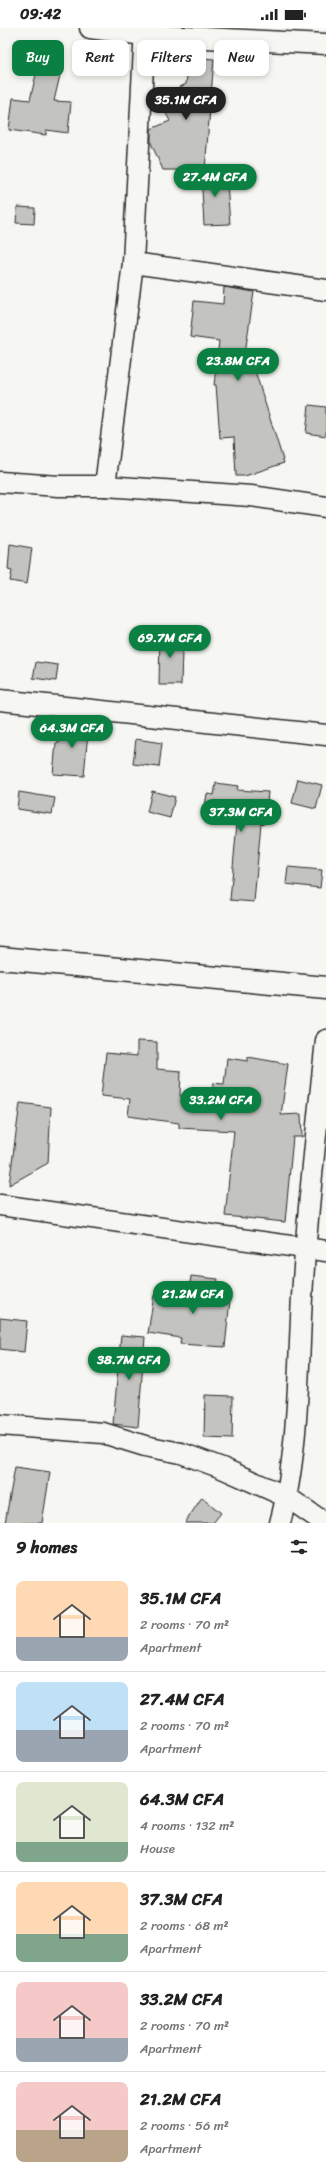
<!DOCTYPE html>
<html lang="en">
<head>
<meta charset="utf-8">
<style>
  :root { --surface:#fff; --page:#f6f6f6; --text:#222; --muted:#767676; --line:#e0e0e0; --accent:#0b8043 }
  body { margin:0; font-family:Sriracha,sans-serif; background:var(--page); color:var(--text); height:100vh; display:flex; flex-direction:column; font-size:15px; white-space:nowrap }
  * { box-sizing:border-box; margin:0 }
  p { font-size:13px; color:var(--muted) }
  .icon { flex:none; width:22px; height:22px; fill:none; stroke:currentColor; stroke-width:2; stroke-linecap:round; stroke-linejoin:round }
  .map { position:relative; height:1495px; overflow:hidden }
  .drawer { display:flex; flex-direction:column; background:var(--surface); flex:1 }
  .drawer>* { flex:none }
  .top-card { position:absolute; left:12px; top:12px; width:302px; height:36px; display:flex; gap:8px }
  .price { position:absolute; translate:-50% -34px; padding:0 9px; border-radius:14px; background:var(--accent); color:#fff; font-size:13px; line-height:26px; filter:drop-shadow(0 1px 2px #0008) }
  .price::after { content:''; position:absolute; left:50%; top:24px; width:12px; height:9px; margin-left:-6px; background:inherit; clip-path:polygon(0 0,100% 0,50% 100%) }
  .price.current { background:#222; color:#fff }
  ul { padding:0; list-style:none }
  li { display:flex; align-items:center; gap:12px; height:100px; padding:0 16px }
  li+li { border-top:1px solid var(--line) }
  li span { display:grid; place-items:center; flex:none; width:112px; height:80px; border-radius:8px; color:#555 }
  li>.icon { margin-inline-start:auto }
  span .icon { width:48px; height:48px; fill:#fffc; stroke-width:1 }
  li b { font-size:17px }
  h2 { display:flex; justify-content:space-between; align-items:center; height:48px; padding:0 16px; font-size:17px }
  .chip { padding:0 14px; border-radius:8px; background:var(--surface); box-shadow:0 2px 6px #0003; font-size:14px; line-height:36px }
  .chip.current { background:var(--accent); color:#fff }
  .status { display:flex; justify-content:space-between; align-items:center; height:28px; padding:0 20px; background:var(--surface); direction:ltr }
  .status svg { height:11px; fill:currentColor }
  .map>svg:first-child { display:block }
</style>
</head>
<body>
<div class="status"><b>09:42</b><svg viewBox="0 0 49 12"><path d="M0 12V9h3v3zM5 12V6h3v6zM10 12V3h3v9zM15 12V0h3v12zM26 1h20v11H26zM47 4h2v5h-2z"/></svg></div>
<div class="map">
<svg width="326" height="1495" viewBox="0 0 326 1495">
  <rect width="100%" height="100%" fill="#f6f6f2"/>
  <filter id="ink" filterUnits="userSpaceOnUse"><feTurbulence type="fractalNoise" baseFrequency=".025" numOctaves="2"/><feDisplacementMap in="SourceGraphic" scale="8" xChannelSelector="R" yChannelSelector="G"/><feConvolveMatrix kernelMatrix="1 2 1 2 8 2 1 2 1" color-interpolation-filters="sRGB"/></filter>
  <g filter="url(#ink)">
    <g fill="#c3c3c0" stroke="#2b2b2b">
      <polygon points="41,25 64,30 54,73 71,74 68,105 46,102 46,107 9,102 13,70 30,72"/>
      <polygon points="189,29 214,31 205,142 163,142 151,115 151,101 170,93 158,70 186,56"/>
      <polygon points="226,142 230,196 204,197 201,144"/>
      <polygon points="17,179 35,180 34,196 16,195"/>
      <polygon points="224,259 254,264 242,346 255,343 284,435 245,448 236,448 234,409 220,410 216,357 214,357 219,313 190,309 194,273 223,276"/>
      <polygon points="309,377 326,379 326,408 306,405"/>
      <polygon points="10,516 32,520 27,556 10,553 12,543 8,542"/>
      <polygon points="160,603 181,605 179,623 182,623 181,657 159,657"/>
      <polygon points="36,634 58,637 56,653 33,650"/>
      <polygon points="89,693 84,748 53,746 56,715 59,715 60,694"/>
      <polygon points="136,711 162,715 159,739 133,736"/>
      <polygon points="298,751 322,757 316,781 292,775"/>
      <polygon points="216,755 238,758 237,762 268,764 265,796 261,795 254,874 230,872 237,795 203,789 207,766 214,767"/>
      <polygon points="152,763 175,769 170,790 147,784"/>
      <polygon points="19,764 55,770 52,786 17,781"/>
      <polygon points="288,839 322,842 320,860 286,856"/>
      <polygon points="137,1013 157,1014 157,1041 181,1043 180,1068 212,1070 213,1055 224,1056 227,1030 248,1033 248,1029 288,1036 281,1087 301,1086 302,1109 293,1109 285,1194 225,1188 234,1103 179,1100 179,1095 128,1088 130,1071 101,1068 106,1025 137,1028"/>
      <polygon points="20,1075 51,1079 48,1135 9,1157"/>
      <polygon points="191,1248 218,1251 215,1270 230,1272 225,1319 180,1316 181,1310 148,1305 154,1267 188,1272"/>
      <polygon points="0,1290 27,1293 24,1324 0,1321"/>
      <polygon points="121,1307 145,1309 138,1399 113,1396"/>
      <polygon points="205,1367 233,1368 232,1411 204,1410"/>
      <polygon points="15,1439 50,1444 42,1495 5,1495"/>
      <polygon points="202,1469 221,1485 213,1495 185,1495"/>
    </g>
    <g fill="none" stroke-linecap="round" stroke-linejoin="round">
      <g stroke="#2b2b2b" stroke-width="23">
        <g id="minor">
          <polyline points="90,0 144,7 326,16"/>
          <polyline points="145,0 133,235 105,458 251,468 326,479"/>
          <polyline points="133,235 326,262"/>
          <polyline points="0,454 59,458 105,458"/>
          <polyline points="0,672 326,707"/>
          <polyline points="0,1177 326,1223"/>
          <polyline points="0,1397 103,1405 145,1418 181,1425 222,1440 287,1469 325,1495"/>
          <path d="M 280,1495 C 299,1426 298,1341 302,1269 C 307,1183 317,1098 326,1012"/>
        </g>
      </g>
      <g stroke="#2b2b2b" stroke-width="25">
        <polyline id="tertiary" points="0,930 326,960"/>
      </g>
      <use href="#minor" stroke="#f6f6f2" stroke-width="20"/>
      <use href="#tertiary" stroke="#f6f6f2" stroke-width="22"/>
    </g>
  </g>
</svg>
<b class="price current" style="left:186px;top:93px">35.1M CFA</b>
<b class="price" style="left:215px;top:170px">27.4M CFA</b>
<b class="price" style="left:238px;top:354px">23.8M CFA</b>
<b class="price" style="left:170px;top:631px">69.7M CFA</b>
<b class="price" style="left:72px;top:721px">64.3M CFA</b>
<b class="price" style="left:241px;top:805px">37.3M CFA</b>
<b class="price" style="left:221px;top:1093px">33.2M CFA</b>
<b class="price" style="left:193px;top:1287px">21.2M CFA</b>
<b class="price" style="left:129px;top:1353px">38.7M CFA</b>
<div class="top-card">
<a class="chip current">Buy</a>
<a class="chip">Rent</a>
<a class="chip">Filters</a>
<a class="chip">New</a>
</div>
</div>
<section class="drawer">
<h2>9 homes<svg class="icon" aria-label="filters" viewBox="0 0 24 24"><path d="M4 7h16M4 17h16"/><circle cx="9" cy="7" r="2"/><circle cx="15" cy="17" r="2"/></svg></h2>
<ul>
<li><span style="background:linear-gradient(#ffd9b3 70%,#9aa5b1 0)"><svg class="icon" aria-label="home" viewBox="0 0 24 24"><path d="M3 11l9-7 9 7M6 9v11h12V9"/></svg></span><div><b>35.1M CFA</b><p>2 rooms · 70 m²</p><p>Apartment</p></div></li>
<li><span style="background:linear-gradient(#bfe0f5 60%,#9aa5b1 0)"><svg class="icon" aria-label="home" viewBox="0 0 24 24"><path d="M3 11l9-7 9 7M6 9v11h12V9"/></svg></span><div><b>27.4M CFA</b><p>2 rooms · 70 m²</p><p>Apartment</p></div></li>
<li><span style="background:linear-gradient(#dfe7d0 75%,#7fa58c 0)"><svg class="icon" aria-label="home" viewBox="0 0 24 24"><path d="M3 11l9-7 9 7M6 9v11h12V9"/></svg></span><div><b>64.3M CFA</b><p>4 rooms · 132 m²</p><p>House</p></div></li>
<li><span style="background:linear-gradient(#ffd9b3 65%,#7fa58c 0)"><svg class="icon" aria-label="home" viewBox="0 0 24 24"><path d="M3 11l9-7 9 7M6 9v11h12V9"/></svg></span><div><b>37.3M CFA</b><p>2 rooms · 68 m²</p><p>Apartment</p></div></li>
<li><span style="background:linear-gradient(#f6c9c9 70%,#9aa5b1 0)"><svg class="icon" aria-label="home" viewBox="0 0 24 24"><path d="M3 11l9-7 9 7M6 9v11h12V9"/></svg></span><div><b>33.2M CFA</b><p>2 rooms · 70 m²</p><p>Apartment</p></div></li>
<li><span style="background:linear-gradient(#f6c9c9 60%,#b9a48a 0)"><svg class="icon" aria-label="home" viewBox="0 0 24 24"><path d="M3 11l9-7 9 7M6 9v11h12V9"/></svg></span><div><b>21.2M CFA</b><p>2 rooms · 56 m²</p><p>Apartment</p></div></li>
</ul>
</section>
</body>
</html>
